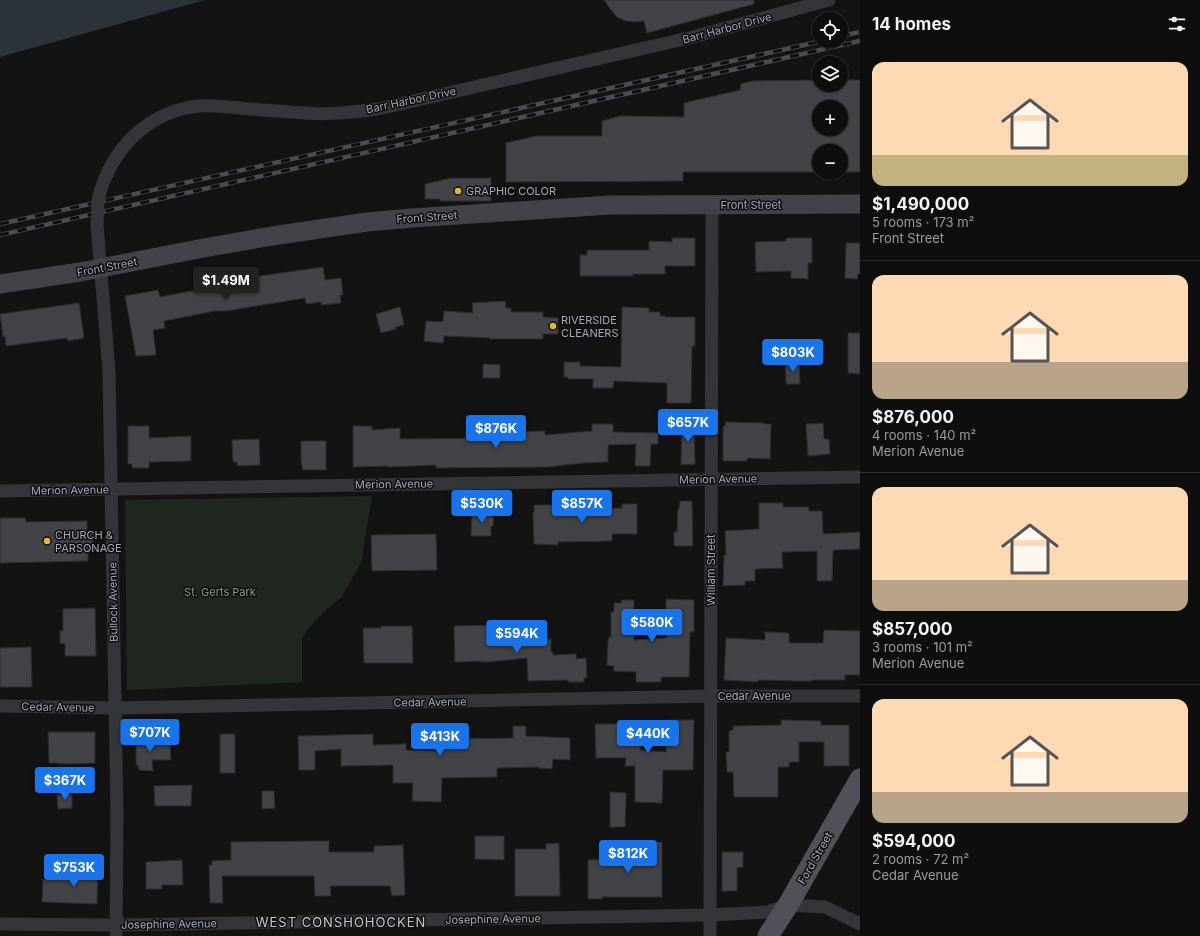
<!DOCTYPE html>
<html lang="en">
<head>
<meta charset="utf-8">
<style>
  :root { --surface:#0e0e0f; --page:#1c1c1d; --text:#f1f3f6; --muted:#9b9c9e; --line:#2e2e2f; --accent:#1a73e8 }
  body { margin:0; font-family:Inter,sans-serif; background:var(--page); color:var(--text); height:100vh; display:flex; flex-direction:column; font-size:15px; white-space:nowrap }
  * { box-sizing:border-box; margin:0 }
  p { font-size:13px; color:var(--muted) }
  .icon { flex:none; width:22px; height:22px; fill:none; stroke:currentColor; stroke-width:2; stroke-linecap:round; stroke-linejoin:round }
  .map { position:relative; flex:1; overflow:hidden }
  .sheet { display:flex; flex-direction:column; background:var(--surface); width:340px }
  .sheet>* { flex:none }
  .tools { position:absolute; left:812px; top:12px; display:grid; gap:8px }
  .tools a { display:grid; place-items:center; width:36px; height:36px; border-radius:50%; background:var(--surface); box-shadow:0 1px 3px #0004,0 0 0 1px var(--line); font-size:20px }
  .price { position:absolute; translate:-50% -34px; padding:0 9px; border-radius:4px; background:var(--accent); color:#fff; font-size:13px; line-height:26px; filter:drop-shadow(0 1px 2px #0008) }
  .price::after { content:''; position:absolute; left:50%; top:24px; width:12px; height:9px; margin-left:-6px; background:inherit; clip-path:polygon(0 0,100% 0,50% 100%) }
  .price.active { background:#222; color:#fff }
  ul { padding:0; list-style:none }
  li { display:grid; align-content:center; gap:8px; height:212px; padding:0 12px }
  li+li { border-top:1px solid var(--line) }
  li span { display:grid; place-items:center; height:124px; border-radius:12px; color:#555 }
  li>.icon { margin-inline-start:auto }
  span .icon { width:72px; height:72px; fill:#fffc; stroke-width:1 }
  li b { font-size:17px }
  h2 { display:flex; justify-content:space-between; align-items:center; height:48px; padding:0 12px; font-size:17px }
  main { display:flex; flex:1; min-height:0 }
  .map>svg:first-child { display:block }
</style>
</head>
<body>
<main>
<div class="map">
<svg width="860" height="936" viewBox="0 0 860 936">
  <rect width="100%" height="100%" fill="#131314"/>
  <polygon fill="#1f2720" points="372,496 361,563 341,598 327,609 306,631 302,640 302,682 127,690 125,500"/>
  <polygon fill="#2c3339" points="0,0 205,0 0,57"/>
  <g fill="#424347" stroke="#2d2d30" fill-rule="evenodd">
    <polygon points="604,0 754,0 754,4 647,33 644,21 635,22 626,21 617,17 611,10"/>
    <path d="M 819,80 L 819,85 L 841,85 L 841,80 L 860,80 L 860,172 L 841,172 L 841,151 L 819,151 L 819,172 L 683,172 L 683,181 L 506,182 L 506,143 L 536,136 L 602,136 L 602,121 L 621,116 L 684,117 L 684,103 L 740,90 L 741,84 L 753,81 ZM 819,107 L 841,107 L 841,129 L 819,129 Z"/>
    <polygon points="451,178 491,178 491,201 440,201 440,199 425,199 425,184"/>
    <polygon points="672,238 695,238 695,266 665,266 665,274 633,274 633,276 580,276 580,255 587,255 587,250 649,250 649,241 672,242"/>
    <polygon points="786,238 812,238 812,263 808,263 808,279 791,278 791,271 756,272 755,242 786,241"/>
    <polygon points="846,243 860,243 860,274 858,274 857,279 845,278"/>
    <polygon points="323,267 325,280 341,278 343,295 340,295 341,303 321,305 321,302 306,304 305,298 226,311 215,311 164,321 165,328 153,330 156,355 136,356 125,296 158,290 160,297 212,287 211,283"/>
    <polygon points="505,301 506,308 511,308 511,312 543,312 543,317 558,318 558,334 543,334 543,339 490,339 490,338 444,336 443,343 424,341 426,321 441,322 442,321 443,321 444,311 473,313 472,303"/>
    <polygon points="79,303 84,338 68,341 67,338 6,346 5,336 3,337 0,314"/>
    <polygon points="400,307 404,325 395,327 396,329 381,333 376,314"/>
    <polygon points="622,307 649,308 649,312 660,312 660,316 665,316 665,317 695,317 695,346 692,346 691,403 667,403 667,383 614,381 613,388 593,388 593,379 568,379 568,377 564,377 564,362 580,362 580,366 621,367"/>
    <polygon points="848,333 860,333 860,374 848,373"/>
    <polygon points="799,361 800,384 786,384 785,362"/>
    <polygon points="483,364 500,365 500,378 483,378"/>
    <polygon points="682,420 694,420 695,464 681,465"/>
    <polygon points="725,422 764,423 764,424 771,424 770,459 747,458 747,461 723,461 723,426 726,426"/>
    <polygon points="823,423 824,439 829,439 830,454 808,456 806,424"/>
    <polygon points="592,424 613,424 613,432 658,433 658,444 651,444 650,466 635,466 636,444 608,445 608,462 583,463 547,467 436,468 436,465 388,467 388,466 353,467 353,426 372,426 372,430 400,428 400,439 501,438 501,432 545,431 545,435 592,431"/>
    <polygon points="128,426 149,426 149,438 191,436 191,461 149,462 149,468 132,468 132,464 128,464"/>
    <polygon points="259,439 260,465 237,466 237,462 233,462 232,440"/>
    <polygon points="301,441 326,441 326,470 303,470 301,461"/>
    <polygon points="680,501 692,501 693,546 674,546 674,532 677,532 678,509 679,509"/>
    <polygon points="759,503 783,503 783,507 809,507 809,511 822,511 823,534 860,532 860,549 833,550 832,581 817,581 817,551 782,552 783,568 755,569 755,581 745,581 745,585 723,586 724,555 726,555 725,531 759,529"/>
    <polygon points="622,504 637,504 637,534 612,534 612,541 558,542 558,545 534,544 533,512 534,512 534,505 559,505 559,509 622,508"/>
    <polygon points="472,513 494,513 493,526 491,526 491,536 471,536"/>
    <polygon points="0,518 25,518 26,522 87,521 87,532 93,532 93,549 88,549 88,561 0,563"/>
    <polygon points="436,534 437,570 372,571 371,535"/>
    <polygon points="666,599 694,600 694,632 690,632 689,677 661,677 661,682 636,682 636,672 613,671 614,666 607,665 608,642 609,637 611,637 611,612 614,612 614,603 622,603 621,600 634,600 634,640 666,638"/>
    <polygon points="95,608 96,656 65,656 65,644 60,643 60,631 63,631 63,609"/>
    <polygon points="503,625 503,641 551,639 551,652 553,652 553,655 576,654 576,659 586,658 587,678 584,678 584,682 568,682 568,680 528,681 527,658 488,662 481,662 481,661 455,662 454,626"/>
    <polygon points="381,626 412,626 413,663 364,663 363,628 381,628"/>
    <polygon points="824,630 860,631 860,675 845,675 845,680 812,680 812,681 794,681 758,680 758,682 724,680 726,638 765,640 765,632 789,633 789,643 823,643"/>
    <polygon points="31,647 32,687 0,687 0,648"/>
    <polygon points="666,720 694,720 693,770 663,770 662,803 635,802 635,766 625,766 626,758 596,758 595,724 641,724 640,750 666,752"/>
    <polygon points="781,720 821,721 821,725 849,725 849,766 824,766 824,742 799,742 799,762 789,762 789,767 778,767 778,797 734,797 733,772 727,772 726,752 729,752 729,731 733,730 733,726 781,725"/>
    <polygon points="441,724 455,724 455,739 513,738 513,726 526,726 526,736 570,738 570,760 553,759 552,769 538,768 538,767 497,768 497,777 442,778 441,802 412,801 413,783 393,783 393,765 341,766 341,749 315,751 315,770 299,770 298,736 373,734 373,745 406,744 406,750 441,751"/>
    <polygon points="48,732 95,732 95,763 59,764 59,763 49,763"/>
    <rect x="220" y="734" width="15" height="39"/>
    <polygon points="152,737 152,745 170,744 171,760 152,760 153,771 139,770 138,765 136,765 136,738"/>
    <polygon points="192,785 191,806 155,806 154,786"/>
    <polygon points="262,791 274,791 275,808 262,809"/>
    <polygon points="610,792 626,793 625,827 610,827"/>
    <polygon points="72,794 72,808 58,809 57,795"/>
    <polygon points="475,836 504,836 504,860 475,859"/>
    <polygon points="315,841 329,841 329,852 374,852 374,846 403,845 405,895 392,896 390,886 330,886 331,896 315,896 314,876 222,876 223,903 210,903 209,865 212,865 212,861 231,860 231,842"/>
    <polygon points="635,842 662,842 662,897 602,897 602,899 588,899 588,860 635,859"/>
    <polygon points="559,843 560,896 515,896 515,849 546,849 546,844"/>
    <polygon points="722,852 743,852 743,867 737,868 737,891 722,891"/>
    <polygon points="182,860 183,885 162,885 162,889 146,889 146,862"/>
    <polygon points="81,863 98,863 97,904 42,902 43,879 81,880"/>
  </g>
  <g fill="none" stroke-linecap="round" stroke-linejoin="round">
    <g stroke="#343539" stroke-width="13">
      <path d="M 101,189 C 116,144 151,111 199,106 C 213,105 226,107 239,108 C 261,110 283,112 305,113 C 330,115 354,112 378,109 L 693,37 L 829,0"/>
      <polyline points="97,225 109,371 117,813 116,936"/>
      <polyline points="0,491 860,477"/>
      <polyline points="0,706 115,708 711,696 860,696"/>
      <polyline points="0,924 116,925 710,915 768,912 788,905 825,907 860,924"/>
      <polyline points="710,936 712,205"/>
    </g>
    <polyline stroke="#424349" stroke-width="19" points="0,284 80,272 209,247 272,236 367,222 412,218 610,205 860,204"/>
    <polyline stroke="#505158" stroke-width="21" points="768,936 788,905 860,779"/>
    <g stroke="#4b4c52" stroke-width="4.5">
      <g id="rail">
        <polyline points="841,36 860,32"/>
        <polyline points="0,224 822,41"/>
        <polyline points="0,235 860,41"/>
      </g>
    </g>
    <use href="#rail" stroke="#0e0e0f" stroke-width="3" stroke-dasharray="9" stroke-linecap="butt"/>
    <polyline stroke="#343539" stroke-width="13" points="97,225 98,201 101,189"/>
  </g>
  <g fill="#e8b637" stroke="#0e0e0f" stroke-width="1.5">
    <circle cx="458" cy="191" r="4"/>
    <circle cx="553" cy="326" r="4"/>
    <circle cx="47" cy="541" r="4"/>
  </g>
  <g text-anchor="middle" dominant-baseline="central" stroke-width="3" stroke-linejoin="round" paint-order="stroke">
    <g font-size="11" fill="#a5a9b4" stroke="#0e0e0f">
      <text transform="translate(727 28) rotate(-15)">Barr Harbor Drive</text>
      <text transform="translate(411 100) rotate(-12)">Barr Harbor Drive</text>
      <text x="751" y="205">Front Street</text>
      <text transform="translate(427 217) rotate(-4)">Front Street</text>
      <text transform="translate(107 267) rotate(-11)">Front Street</text>
      <text transform="translate(718 479) rotate(-1)">Merion Avenue</text>
      <text transform="translate(394 484) rotate(-1)">Merion Avenue</text>
      <text transform="translate(70 490) rotate(-1)">Merion Avenue</text>
      <text transform="translate(711 570) rotate(-90)">William Street</text>
      <text transform="translate(113 602) rotate(-91)">Bullock Avenue</text>
      <text x="754" y="696">Cedar Avenue</text>
      <text transform="translate(430 702) rotate(-1)">Cedar Avenue</text>
      <text transform="translate(58 707) rotate(1)">Cedar Avenue</text>
      <text transform="translate(815 858) rotate(-60)">Ford Street</text>
      <text transform="translate(493 919) rotate(-1)">Josephine Avenue</text>
      <text transform="translate(169 924) rotate(-1)">Josephine Avenue</text>
    </g>
    <g font-size="11" fill="#a5a9b4" stroke="#0e0e0f" text-anchor="start">
      <text x="466" y="191">GRAPHIC COLOR</text>
      <text x="561" y="320">RIVERSIDE<tspan x="561" dy="13">CLEANERS</tspan></text>
      <text x="55" y="535">CHURCH &amp;<tspan x="55" dy="13">PARSONAGE</tspan></text>
    </g>
    <g font-size="11" fill="#7d9e81" stroke="#0e0e0f">
      <text x="220" y="592">St. Gerts Park</text>
    </g>
    <g font-size="13" letter-spacing="1" fill="#c6c8d0" stroke="#0e0e0f">
      <text x="341" y="922">WEST CONSHOHOCKEN</text>
    </g>
  </g>
</svg>
<div class="tools">
<a><svg class="icon" aria-label="locate" viewBox="0 0 24 24"><circle cx="12" cy="12" r="6"/><path d="M12 2v4M12 18v4M2 12h4M18 12h4"/></svg></a>
<a><svg class="icon" aria-label="layers" viewBox="0 0 24 24"><path d="M12 4l9 5-9 5-9-5zM3 14l9 5 9-5"/></svg></a>
<a>+</a>
<a>−</a>
</div>
<b class="price active" style="left:226px;top:301px">$1.49M</b>
<b class="price" style="left:793px;top:373px">$803K</b>
<b class="price" style="left:688px;top:443px">$657K</b>
<b class="price" style="left:496px;top:449px">$876K</b>
<b class="price" style="left:482px;top:524px">$530K</b>
<b class="price" style="left:582px;top:524px">$857K</b>
<b class="price" style="left:652px;top:643px">$580K</b>
<b class="price" style="left:517px;top:654px">$594K</b>
<b class="price" style="left:150px;top:753px">$707K</b>
<b class="price" style="left:648px;top:754px">$440K</b>
<b class="price" style="left:440px;top:757px">$413K</b>
<b class="price" style="left:65px;top:801px">$367K</b>
<b class="price" style="left:628px;top:874px">$812K</b>
<b class="price" style="left:74px;top:888px">$753K</b>
</div>
<section class="sheet">
<h2>14 homes<svg class="icon" aria-label="filters" viewBox="0 0 24 24"><path d="M4 7h16M4 17h16"/><circle cx="9" cy="7" r="2"/><circle cx="15" cy="17" r="2"/></svg></h2>
<ul>
<li><span style="background:linear-gradient(#ffd9b3 75%,#c2b280 0)"><svg class="icon" aria-label="home" viewBox="0 0 24 24"><path d="M3 11l9-7 9 7M6 9v11h12V9"/></svg></span><div><b>$1,490,000</b><p>5 rooms · 173 m²</p><p>Front Street</p></div></li>
<li><span style="background:linear-gradient(#ffd9b3 70%,#b9a48a 0)"><svg class="icon" aria-label="home" viewBox="0 0 24 24"><path d="M3 11l9-7 9 7M6 9v11h12V9"/></svg></span><div><b>$876,000</b><p>4 rooms · 140 m²</p><p>Merion Avenue</p></div></li>
<li><span style="background:linear-gradient(#ffd9b3 75%,#b9a48a 0)"><svg class="icon" aria-label="home" viewBox="0 0 24 24"><path d="M3 11l9-7 9 7M6 9v11h12V9"/></svg></span><div><b>$857,000</b><p>3 rooms · 101 m²</p><p>Merion Avenue</p></div></li>
<li><span style="background:linear-gradient(#ffd9b3 75%,#b9a48a 0)"><svg class="icon" aria-label="home" viewBox="0 0 24 24"><path d="M3 11l9-7 9 7M6 9v11h12V9"/></svg></span><div><b>$594,000</b><p>2 rooms · 72 m²</p><p>Cedar Avenue</p></div></li>
</ul>
</section>
</main>
</body>
</html>
